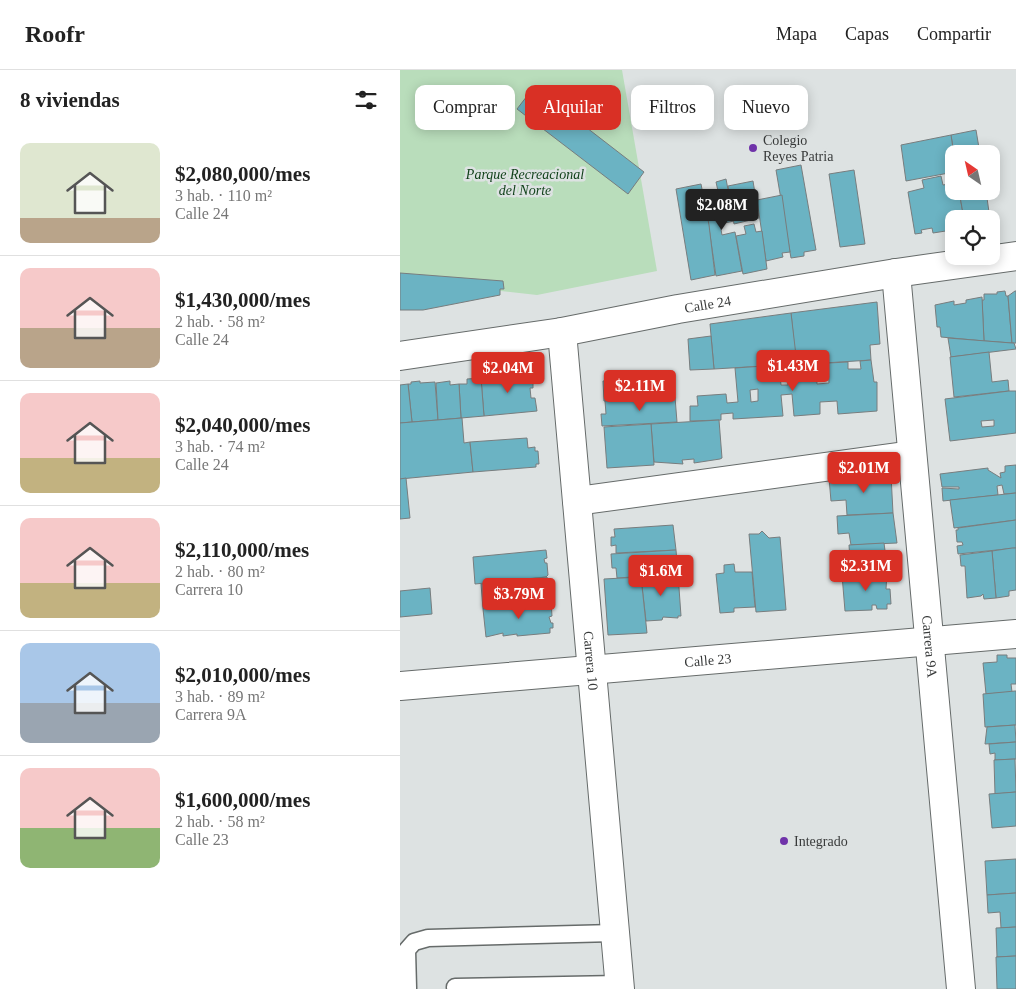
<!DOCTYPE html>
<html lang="es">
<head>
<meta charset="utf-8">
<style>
  :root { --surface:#fff; --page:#f6f6f6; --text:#222; --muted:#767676; --line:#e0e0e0; --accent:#d93025 }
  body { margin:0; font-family:"Times New Roman",serif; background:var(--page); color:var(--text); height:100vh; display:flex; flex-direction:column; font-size:19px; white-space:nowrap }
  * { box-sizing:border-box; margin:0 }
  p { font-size:16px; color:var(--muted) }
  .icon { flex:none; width:28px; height:28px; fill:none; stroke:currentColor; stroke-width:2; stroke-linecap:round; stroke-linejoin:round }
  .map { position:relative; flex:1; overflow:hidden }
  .drawer { display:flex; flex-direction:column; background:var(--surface); width:400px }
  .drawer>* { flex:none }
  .guide { position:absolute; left:15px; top:15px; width:475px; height:45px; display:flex; gap:10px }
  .needle { width:32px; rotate:326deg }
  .controls { position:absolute; left:545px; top:75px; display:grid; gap:10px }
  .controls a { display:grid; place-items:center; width:55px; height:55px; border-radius:10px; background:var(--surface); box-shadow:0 2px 12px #0003; font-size:25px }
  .price { position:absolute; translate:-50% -42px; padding:0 11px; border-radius:5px; background:var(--accent); color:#fff; font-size:16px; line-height:32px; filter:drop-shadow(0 1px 2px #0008) }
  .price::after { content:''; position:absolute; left:50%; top:30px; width:15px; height:11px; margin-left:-8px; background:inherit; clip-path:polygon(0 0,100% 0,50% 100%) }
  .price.selected { background:#222; color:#fff }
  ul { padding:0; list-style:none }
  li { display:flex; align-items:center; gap:15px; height:125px; padding:0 20px }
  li+li { border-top:1px solid var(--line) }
  li span { display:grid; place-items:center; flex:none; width:140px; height:100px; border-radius:10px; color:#555 }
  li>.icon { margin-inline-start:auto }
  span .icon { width:60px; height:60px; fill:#fffc; stroke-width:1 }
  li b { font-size:21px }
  h2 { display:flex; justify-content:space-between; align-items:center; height:60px; padding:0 20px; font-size:21px }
  .chip { padding:0 18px; border-radius:10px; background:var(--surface); box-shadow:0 2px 12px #0003; font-size:18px; line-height:45px }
  .chip.selected { background:var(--accent); color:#fff }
  header { display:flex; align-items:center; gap:30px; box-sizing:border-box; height:70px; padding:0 25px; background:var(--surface); border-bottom:1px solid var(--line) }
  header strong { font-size:24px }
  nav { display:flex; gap:28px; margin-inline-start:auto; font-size:18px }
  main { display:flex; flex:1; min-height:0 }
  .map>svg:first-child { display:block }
</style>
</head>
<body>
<header>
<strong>Roofr</strong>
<nav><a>Mapa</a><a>Capas</a><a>Compartir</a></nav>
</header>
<main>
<section class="drawer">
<h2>8 viviendas<svg class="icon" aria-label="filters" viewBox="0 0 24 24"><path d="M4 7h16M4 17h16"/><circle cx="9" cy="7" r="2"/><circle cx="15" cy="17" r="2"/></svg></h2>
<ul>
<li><span style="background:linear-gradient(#dfe7d0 75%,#b9a48a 0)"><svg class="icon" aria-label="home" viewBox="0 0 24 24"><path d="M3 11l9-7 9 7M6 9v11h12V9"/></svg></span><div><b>$2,080,000/mes</b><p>3 hab. · 110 m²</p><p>Calle 24</p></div></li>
<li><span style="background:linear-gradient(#f6c9c9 60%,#b9a48a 0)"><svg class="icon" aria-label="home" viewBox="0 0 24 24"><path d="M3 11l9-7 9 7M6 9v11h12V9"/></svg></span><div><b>$1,430,000/mes</b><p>2 hab. · 58 m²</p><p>Calle 24</p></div></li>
<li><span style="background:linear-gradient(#f6c9c9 65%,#c2b280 0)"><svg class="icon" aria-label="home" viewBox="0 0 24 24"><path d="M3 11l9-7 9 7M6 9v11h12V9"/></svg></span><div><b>$2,040,000/mes</b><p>3 hab. · 74 m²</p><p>Calle 24</p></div></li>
<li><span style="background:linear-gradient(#f6c9c9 65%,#c2b280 0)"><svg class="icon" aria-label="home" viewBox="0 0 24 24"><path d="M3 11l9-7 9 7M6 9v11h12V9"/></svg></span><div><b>$2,110,000/mes</b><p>2 hab. · 80 m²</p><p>Carrera 10</p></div></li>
<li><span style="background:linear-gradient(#a9c7e8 60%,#9aa5b1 0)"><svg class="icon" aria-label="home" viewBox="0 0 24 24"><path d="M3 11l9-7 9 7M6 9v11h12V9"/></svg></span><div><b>$2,010,000/mes</b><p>3 hab. · 89 m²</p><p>Carrera 9A</p></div></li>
<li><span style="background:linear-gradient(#f6c9c9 60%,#8fb573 0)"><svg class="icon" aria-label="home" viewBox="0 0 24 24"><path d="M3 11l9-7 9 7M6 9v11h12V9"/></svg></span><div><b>$1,600,000/mes</b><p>2 hab. · 58 m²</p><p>Calle 23</p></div></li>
</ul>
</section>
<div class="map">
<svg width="616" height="919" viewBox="0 0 616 919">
  <rect width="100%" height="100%" fill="#dde2e2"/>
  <polygon fill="#b9ddbb" points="0,0 222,0 257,201 137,225 0,210"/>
  <g fill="#6bb3c3" stroke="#787d7e" fill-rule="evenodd">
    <polygon points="134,17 244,102 228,124 117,39"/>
    <polygon points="576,60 580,84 554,85 551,65"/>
    <polygon points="551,65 554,85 554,102 506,111 501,75"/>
    <polygon points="401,95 416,180 404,182 404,186 391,188 376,100"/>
    <polygon points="454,100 465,174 440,177 429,104"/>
    <polygon points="541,106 543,115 554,113 554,121 559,121 564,149 554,149 554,154 551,155 552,160 533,163 532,158 521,160 522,163 515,164 508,122 524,118 522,110"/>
    <polygon points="326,109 334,151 320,154 322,165 335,162 342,201 316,206 304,124 318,121 316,112"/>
    <polygon points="353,111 359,148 334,154 328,116"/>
    <polygon points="301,114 309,155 315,205 291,210 276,119"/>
    <polygon points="559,121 586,121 590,149 564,149"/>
    <polygon points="382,125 390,182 382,183 383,187 366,191 357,130"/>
    <polygon points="354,154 356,162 362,161 367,199 343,204 336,166 346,164 344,156"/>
    <polygon points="0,203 103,211 104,219 100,219 100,225 23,240 0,240"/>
    <polygon points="605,221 606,226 608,226 612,273 584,271 582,230 584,230 584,224 597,224 597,222"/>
    <polygon points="615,221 616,221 616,273 612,273 608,226"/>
    <polygon points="582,227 584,271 541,267 540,257 537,257 535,235 554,231 554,235 566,233 566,230"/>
    <polygon points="477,232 480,274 470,275 471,290 409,294 407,283 395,283 391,243"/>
    <polygon points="391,243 397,294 314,299 310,254"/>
    <polygon points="311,266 314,299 290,300 288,269"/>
    <polygon points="548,268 612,273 614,273 616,279 551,287"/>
    <polygon points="589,282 592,312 608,310 609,321 554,327 550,287"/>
    <path d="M 471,290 L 474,312 L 477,312 L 477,341 L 438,344 L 437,331 L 420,332 L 420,344 L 394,346 L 392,324 L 381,325 L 383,346 L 333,349 L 333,343 L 321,344 L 321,350 L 290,351 L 290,336 L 298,336 L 297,326 L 326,324 L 327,333 L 338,332 L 335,298 L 379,295 L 381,315 L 388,315 L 387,295 L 416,293 L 417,314 L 429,313 L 428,293 L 448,292 L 448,299 L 461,299 L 460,291 ZM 397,298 L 397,311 L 390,311 L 389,299 ZM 358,319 L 358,331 L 351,332 L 350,320 Z"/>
    <polygon points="133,301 133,318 130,318 131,328 135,328 137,341 84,346 81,308 85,307 85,309"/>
    <polygon points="81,308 84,346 61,348 59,314 67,314 67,309"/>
    <polygon points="222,310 223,330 204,331 203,311"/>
    <polygon points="20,311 20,313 35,312 38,350 12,352 8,314 11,314 11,312"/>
    <polygon points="50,311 50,315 59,314 61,348 38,350 36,313"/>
    <polygon points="8,314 12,352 0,353 0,315"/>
    <path d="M 609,321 L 616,321 L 616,363 L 550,371 L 545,329 ZM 594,350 L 594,356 L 582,357 L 581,351 Z"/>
    <polygon points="275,327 277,352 202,356 201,344 206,344 205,331"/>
    <polygon points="62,348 64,373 70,372 73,402 0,409 0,353"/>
    <polygon points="319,350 322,388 320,389 294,393 294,389 282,390 283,394 254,392 251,354"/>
    <polygon points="251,354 254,395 207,398 204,357"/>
    <polygon points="127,368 128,378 135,377 135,381 138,381 139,394 136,394 136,397 73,402 70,372"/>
    <polygon points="616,395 616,423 604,424 602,415 597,416 598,425 543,431 542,418 559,419 559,417 542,417 540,404 588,398 588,400 601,408 600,403 605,402 605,396"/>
    <polygon points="491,405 493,443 447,445 446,430 431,431 429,408"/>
    <polygon points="6,408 10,448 0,449 0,409"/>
    <polygon points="616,423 616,450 554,458 550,430"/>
    <polygon points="493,443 497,473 451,475 449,463 438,464 437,446"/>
    <polygon points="616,450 616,478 558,484 557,476 563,475 562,472 557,472 556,460 558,460 558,458"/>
    <polygon points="273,455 276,480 216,483 216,475 211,476 211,467 215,467 214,459"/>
    <polygon points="362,461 369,468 380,467 386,540 356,542 349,464 359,464"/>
    <polygon points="484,473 488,503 442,505 440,491 450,491 449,475"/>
    <polygon points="612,478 616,478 616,520 609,521 609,526 596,528 592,481"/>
    <polygon points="146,480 147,488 144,489 145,493 147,493 148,505 146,507 75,514 73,487"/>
    <polygon points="276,480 278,504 217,508 216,498 212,498 211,484"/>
    <polygon points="592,481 596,528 584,529 583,524 581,526 567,528 565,496 561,496 560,485"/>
    <polygon points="334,494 335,502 352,502 355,537 334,538 334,542 320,543 316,504 324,503 324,495"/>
    <polygon points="487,503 486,519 490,519 491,534 487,534 487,539 477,539 476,535 472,535 472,540 445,541 442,505"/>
    <polygon points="278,504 281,546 278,546 278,548 263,547 262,550 246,551 241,507"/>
    <polygon points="147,507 150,532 83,539 81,514"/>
    <polygon points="241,507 247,563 208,565 204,509"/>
    <polygon points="30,518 32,544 0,547 0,521"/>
    <polygon points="151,532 152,546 149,547 151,553 153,553 153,558 150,558 150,563 117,566 117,564 103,566 103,563 86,567 83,539"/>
    <polygon points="597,585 607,585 607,588 616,588 616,614 611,614 612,622 586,624 583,593 597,592"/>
    <polygon points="615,621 616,621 616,655 585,657 583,624"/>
    <polygon points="615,655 616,672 585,674 587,657"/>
    <polygon points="616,672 616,689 595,690 595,683 590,684 589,674"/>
    <polygon points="615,689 616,722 595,724 594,690"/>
    <polygon points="616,722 616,756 592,758 589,724"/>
    <polygon points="616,789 616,823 587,825 585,791"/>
    <polygon points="616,823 616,857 601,858 600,842 588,843 587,825"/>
    <polygon points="616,857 616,886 597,887 596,858"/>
    <polygon points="616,886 616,919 597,919 596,887"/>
  </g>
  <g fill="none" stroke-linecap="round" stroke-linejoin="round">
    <g stroke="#666b6a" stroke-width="19">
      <g id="lane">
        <polyline points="55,917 219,914"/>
        <polyline points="8,918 7,880 14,872 28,868 214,863"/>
      </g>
    </g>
    <g stroke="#666b6a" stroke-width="30">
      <g id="street">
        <path id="s1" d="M 496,203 L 561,919"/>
        <path id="s2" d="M 162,262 L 220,919"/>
        <path id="s3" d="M 0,286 L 162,262 L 278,239 L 496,203 L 616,186"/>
        <polyline points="177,431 512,385"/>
        <path id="s4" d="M 0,616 L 616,564"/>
      </g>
    </g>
    <use href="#lane" stroke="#fff" stroke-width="16"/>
    <use href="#street" stroke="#fff" stroke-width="28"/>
  </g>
  <g fill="#6f33a9" stroke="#dde2e2" stroke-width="2">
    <circle cx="353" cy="78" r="5"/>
    <circle cx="384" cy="771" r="5"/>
  </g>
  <g text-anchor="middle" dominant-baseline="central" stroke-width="5" stroke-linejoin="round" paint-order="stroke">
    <g font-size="14" fill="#383a3a" stroke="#dde2e2" text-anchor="start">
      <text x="363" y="70">Colegio<tspan x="363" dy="16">Reyes Patria</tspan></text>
      <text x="394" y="771">Integrado</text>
    </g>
    <g font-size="14" font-style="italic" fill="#0e3f17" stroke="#dde2e2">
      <text x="125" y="104">Parque Recreacional<tspan x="125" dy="16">del Norte</tspan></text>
    </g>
    <g font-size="14" fill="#383a3a" stroke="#dde2e2">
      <text stroke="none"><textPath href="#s3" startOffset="312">Calle 24</textPath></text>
      <text stroke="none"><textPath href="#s1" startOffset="375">Carrera 9A</textPath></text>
      <text stroke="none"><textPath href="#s4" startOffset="309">Calle 23</textPath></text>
      <text stroke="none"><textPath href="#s2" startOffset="330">Carrera 10</textPath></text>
    </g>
  </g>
</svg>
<div class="controls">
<a><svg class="needle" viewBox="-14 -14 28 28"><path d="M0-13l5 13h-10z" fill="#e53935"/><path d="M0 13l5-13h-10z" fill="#767676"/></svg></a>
<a><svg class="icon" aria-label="locate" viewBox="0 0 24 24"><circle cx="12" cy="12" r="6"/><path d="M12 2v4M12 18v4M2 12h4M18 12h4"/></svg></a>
</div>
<b class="price selected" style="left:322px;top:161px">$2.08M</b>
<b class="price" style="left:393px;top:322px">$1.43M</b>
<b class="price" style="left:108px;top:324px">$2.04M</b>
<b class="price" style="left:240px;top:342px">$2.11M</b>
<b class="price" style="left:464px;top:424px">$2.01M</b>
<b class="price" style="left:466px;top:522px">$2.31M</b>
<b class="price" style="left:261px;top:527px">$1.6M</b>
<b class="price" style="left:119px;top:550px">$3.79M</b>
<div class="guide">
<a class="chip">Comprar</a>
<a class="chip selected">Alquilar</a>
<a class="chip">Filtros</a>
<a class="chip">Nuevo</a>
</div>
</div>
</main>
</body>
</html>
